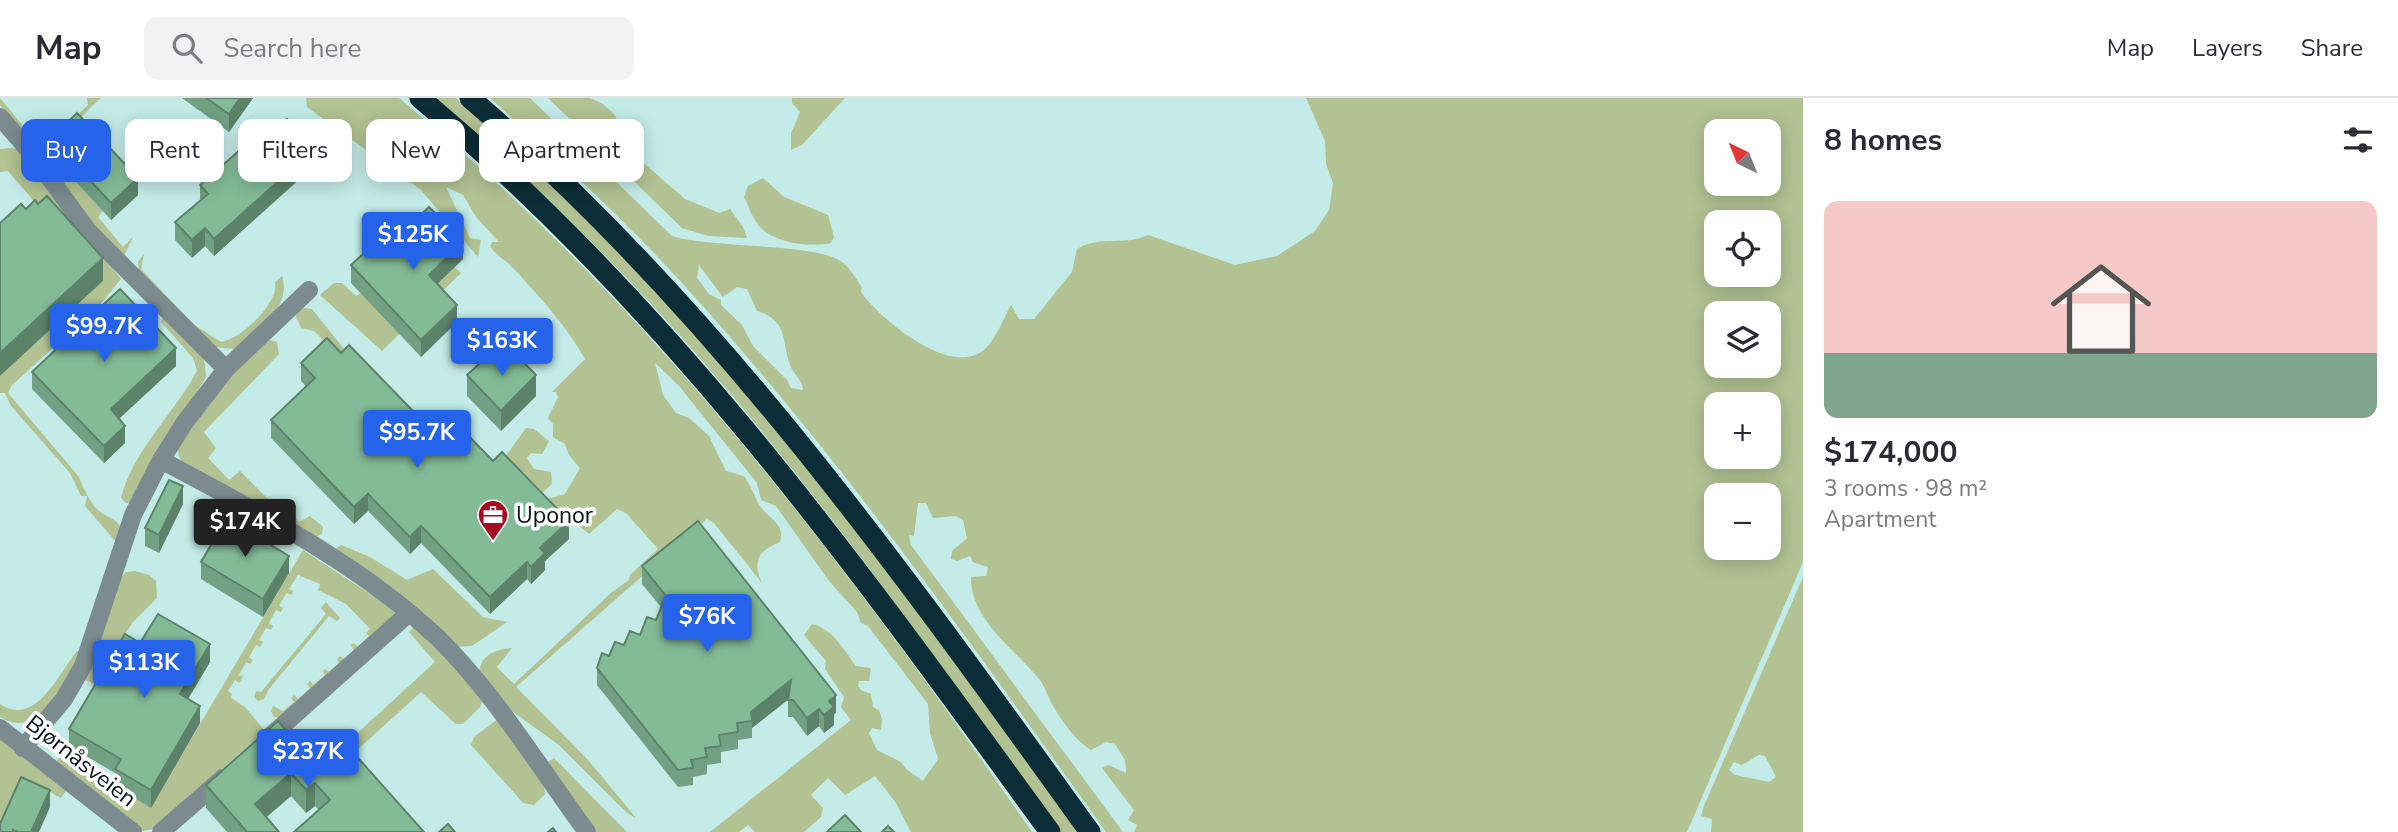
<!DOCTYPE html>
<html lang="en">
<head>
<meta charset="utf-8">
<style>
  :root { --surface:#fff; --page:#f2f2f3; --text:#2b2b33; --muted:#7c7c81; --line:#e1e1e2; --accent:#2563eb }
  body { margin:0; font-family:"Nunito Sans",sans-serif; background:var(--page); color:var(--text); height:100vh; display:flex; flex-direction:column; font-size:26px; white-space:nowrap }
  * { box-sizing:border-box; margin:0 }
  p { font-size:23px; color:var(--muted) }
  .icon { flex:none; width:38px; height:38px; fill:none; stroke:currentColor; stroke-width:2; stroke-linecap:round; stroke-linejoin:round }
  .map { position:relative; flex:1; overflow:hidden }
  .side { display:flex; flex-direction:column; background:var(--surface); width:595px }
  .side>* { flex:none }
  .guide { position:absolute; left:21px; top:21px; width:665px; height:63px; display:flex; gap:14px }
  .needle { width:46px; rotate:317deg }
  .buttons { position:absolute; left:1704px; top:21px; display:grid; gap:14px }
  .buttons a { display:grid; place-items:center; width:77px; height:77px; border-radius:14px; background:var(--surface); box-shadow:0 4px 18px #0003; font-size:35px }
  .price { position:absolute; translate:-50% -60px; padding:0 16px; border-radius:7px; background:var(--accent); color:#fff; font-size:23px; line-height:46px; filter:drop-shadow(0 2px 4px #0008) }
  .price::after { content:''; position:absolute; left:50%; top:42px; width:21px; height:16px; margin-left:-10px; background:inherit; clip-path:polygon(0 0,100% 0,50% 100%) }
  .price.selected { background:#222; color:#fff }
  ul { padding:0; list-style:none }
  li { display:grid; align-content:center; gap:14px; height:371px; padding:0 21px }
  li+li { border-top:2px solid var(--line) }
  li span { display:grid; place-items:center; height:217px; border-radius:14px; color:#555 }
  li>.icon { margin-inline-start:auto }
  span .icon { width:126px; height:126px; fill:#fffc; stroke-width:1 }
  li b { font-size:30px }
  h2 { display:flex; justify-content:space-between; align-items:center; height:84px; padding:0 21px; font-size:30px }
  .pill { padding:0 24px; border-radius:14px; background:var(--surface); box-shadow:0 4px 18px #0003; font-size:24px; line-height:63px }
  .pill.selected { background:var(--accent); color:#fff }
  header { display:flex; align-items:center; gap:42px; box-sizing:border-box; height:98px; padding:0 35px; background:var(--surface); border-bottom:2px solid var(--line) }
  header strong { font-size:33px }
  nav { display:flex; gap:38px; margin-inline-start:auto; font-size:24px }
  .search { width:490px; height:63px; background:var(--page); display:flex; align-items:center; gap:18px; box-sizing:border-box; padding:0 24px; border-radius:14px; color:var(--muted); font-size:26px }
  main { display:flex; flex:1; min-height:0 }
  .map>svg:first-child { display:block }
</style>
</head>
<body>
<header>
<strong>Map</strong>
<div class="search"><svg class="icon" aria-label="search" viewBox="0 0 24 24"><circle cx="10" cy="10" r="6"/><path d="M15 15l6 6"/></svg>Search here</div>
<nav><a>Map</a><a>Layers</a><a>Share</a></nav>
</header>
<main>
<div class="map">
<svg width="1803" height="734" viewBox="0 0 1803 734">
  <rect width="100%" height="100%" fill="#c3ebe7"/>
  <g fill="#b2c292" fill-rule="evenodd">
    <polygon points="0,0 42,51 88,7 87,0 101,0 46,52 103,113 98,119 123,149 133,139 124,158 109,147 0,7"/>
    <path d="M 306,0 L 399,0 C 651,206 848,468 1032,734 L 911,734 L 896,705 L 875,678 L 845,697 L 828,680 L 811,697 L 823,710 L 821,719 L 804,734 L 755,734 L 748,727 L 739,734 L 710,734 L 851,622 L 841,609 L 844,599 L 825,571 L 826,563 L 804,537 L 812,526 C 832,530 845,553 856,568 L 871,570 L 869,583 L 859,583 L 858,587 L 861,592 L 871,596 L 873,609 L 879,612 L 882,621 L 881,632 L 872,630 L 869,635 L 877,652 L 901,664 L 906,671 L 923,683 L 938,661 L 930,635 L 928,606 L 868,528 L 861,525 L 857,514 L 829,483 L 776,408 L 761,402 L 757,385 L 679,288 L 655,265 L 663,297 L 676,315 L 689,320 L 709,338 L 726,373 L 744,378 C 751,387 754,398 760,408 C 768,420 786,426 780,444 C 758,453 752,463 762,485 L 714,425 L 707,421 L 516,589 L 589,663 L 636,720 L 627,715 L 559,647 L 505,608 L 479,577 C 479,558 495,551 512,550 L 497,569 L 514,586 L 612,494 L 629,482 L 630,477 L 658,451 L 626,415 L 617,411 L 589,436 L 547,401 L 565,396 L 580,370 L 569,357 L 565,346 L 553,339 L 553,326 L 548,320 L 558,299 L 556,294 L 552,294 L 585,261 C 566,227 540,199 513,170 C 506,162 494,156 490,148 L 492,144 L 499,144 L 476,119 L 463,97 L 446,89 L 470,140 L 481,142 L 478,159 L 421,92 L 307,9 ZM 425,40 L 433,47 L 433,51 L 440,56 L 441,64 L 454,67 L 450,73 L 437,81 L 431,80 L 421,57 Z"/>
    <path d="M 435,0 L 456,0 C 562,92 664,193 753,302 C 868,441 972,588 1078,734 L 1061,734 C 947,576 834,415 706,267 C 623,171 532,83 435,0 Z"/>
    <path d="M 490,0 L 530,0 L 672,138 C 712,151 815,144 842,164 C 850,170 856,181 862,189 L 861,194 C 879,220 953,283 986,250 C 997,239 1003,221 1011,207 L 1019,221 L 1034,221 L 1072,174 L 1077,151 C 1103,136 1121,149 1148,137 L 1235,167 L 1277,158 L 1315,133 L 1329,112 L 1333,85 L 1326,66 L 1325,43 L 1306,0 L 1803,0 L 1803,464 L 1687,734 L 1134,734 L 1137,727 L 1128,722 L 1134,712 L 1102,670 L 1108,667 L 1126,675 L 1125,662 L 1115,646 L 1106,644 L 1091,652 C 1076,643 1061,622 1052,606 C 1048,599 1045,589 1040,582 C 1016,553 970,521 971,479 L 986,478 L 988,469 L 973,464 L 970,458 L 957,463 L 951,461 L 952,453 L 967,440 L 963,422 L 956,418 L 933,420 L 926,405 L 918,405 L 914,438 L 909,437 L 911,447 L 1123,734 L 1106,734 C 964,536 823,334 656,157 C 603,102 547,51 490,0 ZM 1717,33 L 1769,33 L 1769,86 L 1717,86 ZM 1717,124 L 1769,124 L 1769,177 L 1717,177 ZM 699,167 L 723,199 L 737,189 L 747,191 L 757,213 C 789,223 781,242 790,267 C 793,276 803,282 803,292 L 791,290 L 787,282 L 753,248 L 742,227 L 721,207 L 721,202 L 709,196 L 697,180 ZM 1769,215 L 1769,268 L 1717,268 L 1717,215 ZM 1717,306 L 1769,306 L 1769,359 L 1717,359 ZM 1717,397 L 1769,397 L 1769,450 L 1717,450 Z"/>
    <polygon points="548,0 590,0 603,6 615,17 632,55 685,101 719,115 730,111 743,129 747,140 708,138 682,130"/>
    <polygon points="792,0 845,0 802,47 791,52 791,35 800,14 792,5"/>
    <path d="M 12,50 L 20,52 L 121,181 L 100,207 L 12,287 L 8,295 L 79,379 C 81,386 92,408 99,413 C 107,420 116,419 121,430 L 117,445 L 85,408 L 87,398 L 81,398 L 70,375 L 11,308 L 5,295 L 0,295 L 0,278 L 103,183 L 8,73 L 0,74 L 0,51 Z"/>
    <path d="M 763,80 L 784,99 L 828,117 L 834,139 L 831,145 C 810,149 776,146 760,129 C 753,122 749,109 744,99 L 748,88 Z"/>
    <path d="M 144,156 L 141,171 L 193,226 L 221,244 C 240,242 280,204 275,184 L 282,178 C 292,211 257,230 235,251 L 214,249 L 139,177 L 138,164 Z"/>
    <polygon points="455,169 461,175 382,253 320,197 334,185 342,185 356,198 361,195 394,228"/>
    <polygon points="303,210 312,211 352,261 320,247 322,241 314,233 301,230 294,214"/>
    <path d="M 163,219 L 204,260 L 206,279 L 132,404 L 126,405 L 121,400 C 133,352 174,316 197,273 L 193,260 L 161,224 Z"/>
    <polygon points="270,242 277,244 279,256 204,334 216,350 208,360 229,382 240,373 276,409 283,407 299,424 310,418 323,429 322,435 312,442 182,365 176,350 223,283"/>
    <polygon points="526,330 534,331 549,343 542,356 531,355 527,360 534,371 551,374 552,386 541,396 509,369 507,356"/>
    <polygon points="341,447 370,459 407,482 433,471 483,519 507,524 472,548 455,549 334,452"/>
    <polygon points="303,452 393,511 395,516 282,619 274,619 271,613 273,608 283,613 294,604 291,600 294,597 298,601 310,590 307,586 310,583 313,587 325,577 323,573 325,571 329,574 339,565 337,561 340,558 344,561 354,552 351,547 354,545 358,549 369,538 366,535 370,531 346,506 318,492 320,486 298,477 289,491 293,493 291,497 287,495 279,507 283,510 281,514 276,512 269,525 273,528 271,532 266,530 259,542 263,544 260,549 256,547 249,559 253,562 250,566 246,564 239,577 243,579 239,585 235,582 228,593 232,596 231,600 245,609 265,633 154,731 142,733 53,667 62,657 151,709"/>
    <polygon points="135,473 149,477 156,483 157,500 132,525 95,587 84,581 102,539 119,482 126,474"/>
    <path d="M 1803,479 L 1803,734 L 1711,734 L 1712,721 L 1701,718 L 1704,708 ZM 1759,657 L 1765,658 L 1776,679 L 1769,684 L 1735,677 L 1729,672 L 1734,664 L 1742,667 Z"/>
    <polygon points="326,504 340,520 337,523 329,518 269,591 264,601 258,603 254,599 256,593 261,594 326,516 321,510"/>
    <polygon points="414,529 453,566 482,601 481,608 463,626 456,626 421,594 323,683 315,674 435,564 409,534"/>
    <path d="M 77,553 L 80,554 C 66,583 40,644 0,619 L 0,606 C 36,630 58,576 77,553 Z"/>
    <polygon points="498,621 544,689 545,696 534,707 523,705 517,698 471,647 474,639"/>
    <polygon points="0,640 66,693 61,700 29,682 4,734 0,734"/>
    <polygon points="554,660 627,734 593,734 548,664"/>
  </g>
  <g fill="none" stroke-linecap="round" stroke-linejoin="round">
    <g stroke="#7c8b90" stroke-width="18">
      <polyline points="0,19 33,57 88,133 226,271"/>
      <path d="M 161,362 C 256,413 359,465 438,540 C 496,597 539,669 587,734"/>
      <polyline points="0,630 133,734"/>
      <polyline points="265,643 409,515"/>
      <polyline points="23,650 64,601 83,568 133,417 161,362 185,324 226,271 309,192"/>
      <polyline points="161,734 223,680"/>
    </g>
    <g stroke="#0b2d37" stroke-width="21">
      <path d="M 420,0 C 674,212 857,469 1050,734"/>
      <path d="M 470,0 C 716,210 902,474 1090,734"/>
    </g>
  </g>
  <g fill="#71a182">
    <polygon points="182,0 253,0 229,34"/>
    <polygon points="51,40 138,97 111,122 51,57"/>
    <polygon points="245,58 314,68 214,158 205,148 192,160 175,142 175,124 200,103 200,87"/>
    <polygon points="384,153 463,161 437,186 457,224 421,259 351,185 351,167"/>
    <polygon points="341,255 443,344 569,441 545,463 545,472 531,486 527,481 490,516 421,445 410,456 368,413 354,426 271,340 271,322 306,288 301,283 301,265"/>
    <polygon points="502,263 536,298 501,333 467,298 467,277"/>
    <polygon points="176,268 119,321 125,345 104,365 32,291 32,274"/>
    <polygon points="183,406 159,455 145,448 145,430"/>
    <polygon points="201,464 289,475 263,519 201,481"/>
    <polygon points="642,468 836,615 834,616 834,627 824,635 819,628 807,638 793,619 788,619 788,602 752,630 752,640 738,642 738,651 721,654 721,665 707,667 707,676 693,679 693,687 678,689 597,587 597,570 609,558 640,537 656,522 661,509 642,486"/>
    <polygon points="140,545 210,564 188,601 200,625 151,710 115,688 115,675 69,648 69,631"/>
    <polygon points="306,656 330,671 424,734 319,712 315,708 306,715 291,698 266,719 279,734 227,734 206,710 206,687"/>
  </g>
  <g fill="#5c836a">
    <polygon points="240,0 253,0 229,34 229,16"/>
    <polygon points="314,51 314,68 214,158 214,141"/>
    <polygon points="138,80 138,97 111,122 111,105"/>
    <polygon points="205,130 205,148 192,160 192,142"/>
    <polygon points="463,144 463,161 429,194 429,177"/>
    <polygon points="103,160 103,183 0,278 0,255"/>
    <polygon points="457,207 457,224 421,259 421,242"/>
    <polygon points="176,250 176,268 111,328 111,311"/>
    <polygon points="536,277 536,298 501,333 501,313"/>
    <polygon points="125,328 125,345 104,365 104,348"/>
    <polygon points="183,388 183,406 159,455 159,437"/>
    <polygon points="368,396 368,413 354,426 354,409"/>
    <polygon points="569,423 569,441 545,463 545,472 531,486 531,469 540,450"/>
    <polygon points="421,428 421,445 410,456 410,439"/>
    <polygon points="289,458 289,475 263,519 263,501"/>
    <polygon points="527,464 527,481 490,516 490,499"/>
    <polygon points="210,546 210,564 180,614 180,596"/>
    <polygon points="791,582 791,599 752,630 751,614"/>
    <polygon points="836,597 836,615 834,616 834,627 824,635 824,617 829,603"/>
    <polygon points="200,608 200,625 151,710 151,692"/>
    <polygon points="819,611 819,628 807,638 807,620"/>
    <polygon points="291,675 291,698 255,729 255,706"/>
    <polygon points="315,685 315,708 306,715 306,692"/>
    <polygon points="50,692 50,709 39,734 31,734"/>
  </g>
  <g fill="#83bb97" stroke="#5c836a" stroke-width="2">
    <polygon points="206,0 240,0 229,16"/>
    <polygon points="77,15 138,80 111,105 51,40"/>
    <polygon points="287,21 314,51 214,141 205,130 192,142 175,124 208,96 200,87 240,52 245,58"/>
    <polygon points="47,98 103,160 0,255 0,125 21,106 26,111 35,102 38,106"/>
    <polygon points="429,109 463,144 429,177 457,207 421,242 351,167 376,144 384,153"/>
    <polygon points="120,191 176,250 111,311 125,328 104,348 32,274"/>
    <polygon points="327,240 341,255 349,247 443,344 459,328 493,363 502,354 569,423 540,450 545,455 531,469 527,464 490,499 421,428 410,439 368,396 354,409 271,322 315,280 301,265"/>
    <polygon points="493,253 502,263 513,253 536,277 501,313 467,277"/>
    <polygon points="169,382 183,388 159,437 145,430"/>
    <polygon points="227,420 289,458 263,501 201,464"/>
    <polygon points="698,423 836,597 829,603 834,609 824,617 819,611 807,620 793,602 788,602 791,582 751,614 752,623 737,625 738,634 719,637 721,648 705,650 707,659 691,662 693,670 678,672 597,570 602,555 609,558 615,544 624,547 630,533 640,537 647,519 656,522 666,498 642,468"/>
    <polygon points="158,516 210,546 180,596 200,608 151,692 115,671 121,661 69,631 125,536 140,545"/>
    <polygon points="278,623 306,656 312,650 330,671 351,652 424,734 294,734 330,702 315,685 306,692 291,675 255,706 279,734 247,734 206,687"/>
    <polygon points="21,679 50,692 31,734 18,734 13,732 13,734 0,734 0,726"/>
    <polygon points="845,717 861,734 827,734"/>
    <polygon points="448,726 455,734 439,734"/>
    <polygon points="888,728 894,734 882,734"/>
    <polygon points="553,730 556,734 548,734"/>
  </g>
  <defs>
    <g id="office-pin" transform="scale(1.575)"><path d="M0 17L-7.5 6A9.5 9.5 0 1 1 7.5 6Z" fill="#a50a20" stroke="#fff"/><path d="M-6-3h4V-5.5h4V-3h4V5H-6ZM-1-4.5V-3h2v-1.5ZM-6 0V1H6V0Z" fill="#fff"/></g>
  </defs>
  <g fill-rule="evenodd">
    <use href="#office-pin" x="493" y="417"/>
  </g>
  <g text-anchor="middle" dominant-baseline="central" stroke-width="7" stroke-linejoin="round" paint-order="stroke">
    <g font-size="23" fill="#071615" stroke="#fff" text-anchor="start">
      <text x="516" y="417">Uponor</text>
    </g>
    <g font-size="23" fill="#071615" stroke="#fff">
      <text transform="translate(81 663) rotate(38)">Bjørnåsveien</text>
    </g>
  </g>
</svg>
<div class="buttons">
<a><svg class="needle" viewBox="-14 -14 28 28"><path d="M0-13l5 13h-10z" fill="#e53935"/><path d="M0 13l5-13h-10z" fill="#7c7c81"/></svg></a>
<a><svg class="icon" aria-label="locate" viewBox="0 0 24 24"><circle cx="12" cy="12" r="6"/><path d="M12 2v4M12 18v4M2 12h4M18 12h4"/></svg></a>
<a><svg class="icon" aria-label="layers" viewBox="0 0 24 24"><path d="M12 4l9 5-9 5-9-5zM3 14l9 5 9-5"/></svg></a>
<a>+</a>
<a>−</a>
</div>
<b class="price" style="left:413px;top:174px">$125K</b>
<b class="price" style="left:104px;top:266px">$99.7K</b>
<b class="price" style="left:502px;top:280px">$163K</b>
<b class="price" style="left:417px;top:372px">$95.7K</b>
<b class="price selected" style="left:245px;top:461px">$174K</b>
<b class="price" style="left:707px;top:556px">$76K</b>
<b class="price" style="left:144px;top:602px">$113K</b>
<b class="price" style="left:308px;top:691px">$237K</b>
<div class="guide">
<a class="pill selected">Buy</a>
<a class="pill">Rent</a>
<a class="pill">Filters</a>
<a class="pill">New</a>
<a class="pill">Apartment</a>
</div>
</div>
<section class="side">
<h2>8 homes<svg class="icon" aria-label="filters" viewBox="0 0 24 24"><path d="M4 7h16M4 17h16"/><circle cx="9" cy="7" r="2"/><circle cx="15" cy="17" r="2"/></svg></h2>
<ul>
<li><span style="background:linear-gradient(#f6c9c9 70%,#7fa58c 0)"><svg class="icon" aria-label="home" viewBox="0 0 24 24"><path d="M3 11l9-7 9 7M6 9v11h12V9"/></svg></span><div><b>$174,000</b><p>3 rooms · 98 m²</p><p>Apartment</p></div></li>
</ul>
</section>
</main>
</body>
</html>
